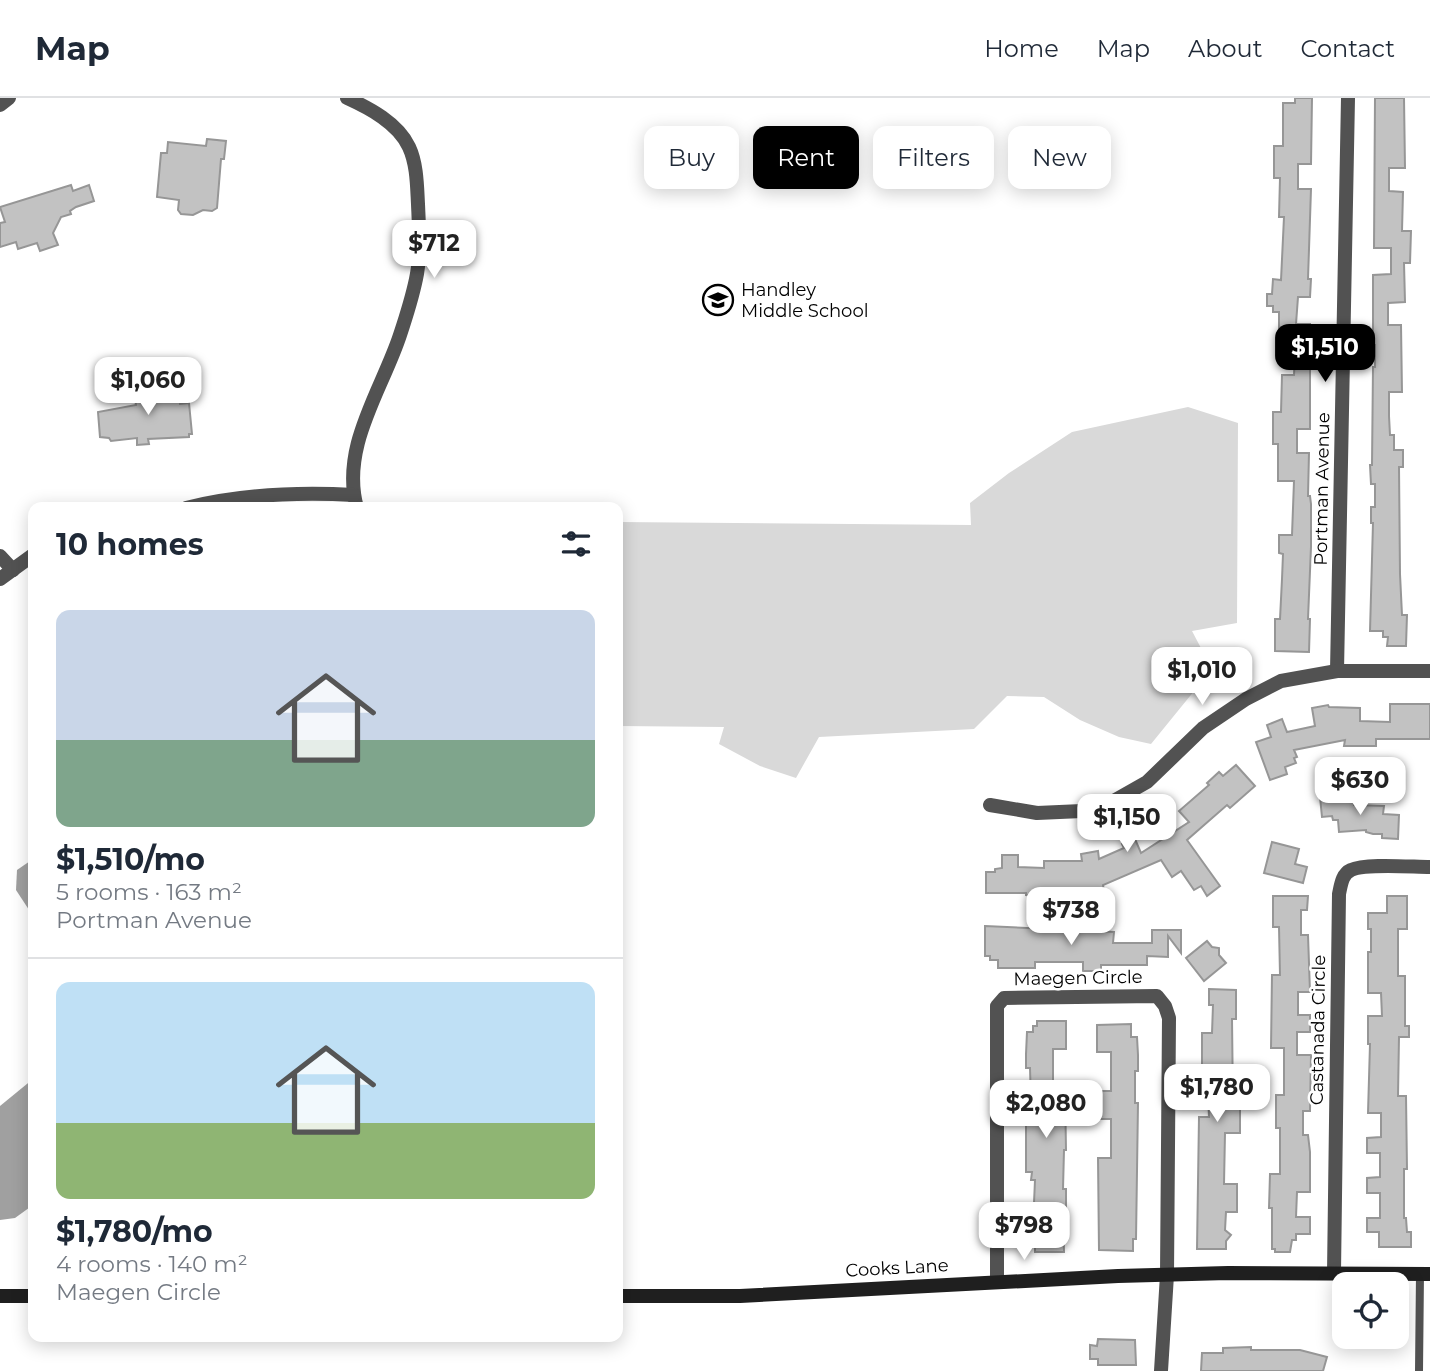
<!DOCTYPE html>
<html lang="en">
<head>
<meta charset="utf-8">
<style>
  :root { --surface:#fff; --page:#f2f2f3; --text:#1f2937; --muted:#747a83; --line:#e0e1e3; --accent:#000 }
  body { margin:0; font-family:Montserrat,sans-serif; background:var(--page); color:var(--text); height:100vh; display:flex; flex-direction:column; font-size:26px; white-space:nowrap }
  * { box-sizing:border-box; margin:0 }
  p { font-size:23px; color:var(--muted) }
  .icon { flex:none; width:38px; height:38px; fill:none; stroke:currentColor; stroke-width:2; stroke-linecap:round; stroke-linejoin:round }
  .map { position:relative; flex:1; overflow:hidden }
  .sheet { position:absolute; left:28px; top:404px; width:595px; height:840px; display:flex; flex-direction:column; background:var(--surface); border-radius:14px; box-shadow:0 4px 18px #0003 }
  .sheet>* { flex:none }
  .banner { position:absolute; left:644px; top:28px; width:665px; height:63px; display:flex; gap:14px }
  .controls { position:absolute; left:1332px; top:1174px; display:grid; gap:14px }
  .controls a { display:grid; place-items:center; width:77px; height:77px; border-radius:14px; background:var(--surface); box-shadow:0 4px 18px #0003; font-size:35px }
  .price { position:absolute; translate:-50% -60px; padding:0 16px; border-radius:14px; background:#fff; color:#222; font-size:23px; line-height:46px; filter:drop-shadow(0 2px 4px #0008) }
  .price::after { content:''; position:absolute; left:50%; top:42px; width:21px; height:16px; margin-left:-10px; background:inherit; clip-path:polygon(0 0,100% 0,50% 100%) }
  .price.current { background:var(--accent); color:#fff }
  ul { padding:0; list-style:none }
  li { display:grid; align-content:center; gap:14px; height:371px; padding:0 28px }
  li+li { border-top:2px solid var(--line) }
  li span { display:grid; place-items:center; height:217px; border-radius:14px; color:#555 }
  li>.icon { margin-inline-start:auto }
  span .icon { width:126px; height:126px; fill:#fffc; stroke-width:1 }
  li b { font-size:30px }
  h2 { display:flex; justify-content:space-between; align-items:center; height:84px; padding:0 28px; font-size:30px }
  .pill { padding:0 24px; border-radius:14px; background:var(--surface); box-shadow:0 4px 18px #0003; font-size:24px; line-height:63px }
  .pill.current { background:var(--accent); color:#fff }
  header { display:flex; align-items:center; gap:42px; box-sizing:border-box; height:98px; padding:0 35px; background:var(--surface); border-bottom:2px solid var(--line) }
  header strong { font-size:33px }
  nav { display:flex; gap:38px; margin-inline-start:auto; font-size:24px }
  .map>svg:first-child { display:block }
</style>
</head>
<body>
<header>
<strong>Map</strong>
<nav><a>Home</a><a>Map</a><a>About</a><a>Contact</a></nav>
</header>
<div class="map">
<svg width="1430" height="1273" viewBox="0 0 1430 1273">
  <rect width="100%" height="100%" fill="#fff"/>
  <polygon fill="#d9d9d9" points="1188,309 1238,325 1237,525 1192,533 1212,571 1151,646 1119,639 1080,622 1044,599 1007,598 974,631 819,639 796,680 760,668 719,646 724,629 618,628 618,424 971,427 970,405 1009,375 1072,334"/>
  <g fill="#a0a0a0">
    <polygon points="33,761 33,818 16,792 17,772"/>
    <polygon points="33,981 33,1107 15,1120 0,1122 0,1008"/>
  </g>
  <g fill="#c2c2c2" stroke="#969696" stroke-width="2">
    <polygon points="1295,0 1312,0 1311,66 1298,66 1298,91 1311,91 1308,181 1311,181 1310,199 1298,199 1296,226 1310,226 1310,331 1297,331 1297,355 1309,355 1308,398 1310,398 1311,406 1311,449 1308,521 1310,521 1309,554 1275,553 1275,521 1280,521 1282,481 1283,456 1279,455 1279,437 1292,437 1294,383 1278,383 1278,346 1273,346 1273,314 1281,314 1282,277 1294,277 1295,254 1279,254 1279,214 1273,214 1273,208 1267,208 1267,196 1272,196 1273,181 1281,182 1284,119 1279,119 1280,80 1274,80 1274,48 1283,48 1283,5 1295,5"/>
    <polygon points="1375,0 1404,0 1405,70 1389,70 1389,93 1403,94 1402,133 1411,133 1410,165 1404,165 1405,204 1388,205 1388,227 1401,227 1402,294 1389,294 1389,318 1390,337 1394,337 1394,352 1403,352 1403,369 1399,369 1400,476 1402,517 1407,517 1406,548 1387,548 1388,539 1383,539 1383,533 1370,533 1373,425 1371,425 1371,409 1375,409 1375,386 1371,386 1370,367 1372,367 1373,269 1375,269 1375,247 1373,247 1373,177 1391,176 1391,150 1374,150"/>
    <polygon points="207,41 226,43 224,61 221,61 217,110 212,113 203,112 193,117 181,116 178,112 179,102 157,99 161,55 167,55 168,44 206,48"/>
    <polygon points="71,87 73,93 89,87 94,103 76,109 70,113 71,116 61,119 53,135 58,147 40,153 37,145 18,151 16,144 0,149 0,125 5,124 0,109"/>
    <polygon points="140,280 149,285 164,284 165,293 179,292 180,306 189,305 192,336 189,336 189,339 148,341 149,346 137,347 137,340 111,343 109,340 100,339 98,314 136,307 134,293 142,293"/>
    <polygon points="1390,606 1430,606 1430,641 1376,641 1376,648 1344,648 1345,642 1294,652 1297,659 1294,660 1296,665 1285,669 1287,676 1270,682 1256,644 1271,639 1267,627 1282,621 1287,634 1315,628 1312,610 1328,607 1329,609 1360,610 1360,623 1390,624"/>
    <polygon points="1236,667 1255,688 1230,710 1227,707 1187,742 1220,788 1207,798 1201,788 1194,792 1181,773 1172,779 1161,762 1103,787 1104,793 1089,795 1090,803 1078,805 1077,797 1051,798 1051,805 1037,804 1037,798 1026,797 1026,795 986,795 986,774 995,774 995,771 1002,770 1002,757 1018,757 1018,769 1044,770 1044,763 1082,763 1081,756 1098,753 1099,761 1124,750 1122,746 1135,741 1141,755 1189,724 1179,713 1209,687 1207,685 1219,674 1223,678"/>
    <polygon points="1353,696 1354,707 1384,708 1383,716 1399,717 1398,741 1382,740 1382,736 1373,736 1366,734 1366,732 1339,734 1338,722 1333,722 1332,718 1322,719 1320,699"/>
    <polygon points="1272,744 1299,751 1295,766 1307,769 1303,785 1264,775"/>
    <polygon points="1273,798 1308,798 1307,812 1301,812 1301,837 1308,837 1310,894 1298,894 1298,917 1310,917 1310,934 1297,934 1297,957 1311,957 1310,1013 1303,1013 1303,1037 1308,1037 1310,1054 1310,1094 1297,1094 1296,1119 1310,1119 1310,1136 1296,1136 1296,1142 1292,1142 1290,1154 1275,1154 1275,1151 1272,1151 1272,1110 1269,1110 1270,1076 1280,1076 1280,1030 1276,1030 1276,997 1284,997 1284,950 1271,950 1272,877 1280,877 1279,829 1273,829"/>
    <polygon points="1387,798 1407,798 1407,831 1398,831 1398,878 1405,878 1405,928 1409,928 1409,939 1399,939 1398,998 1406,998 1407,1071 1404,1071 1404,1120 1406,1120 1407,1134 1411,1134 1411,1149 1379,1149 1379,1134 1367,1134 1367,1120 1380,1120 1380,1095 1367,1095 1367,1080 1380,1079 1380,1055 1367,1055 1367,1040 1381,1039 1381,1015 1368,1015 1370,946 1368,946 1368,918 1382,918 1381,895 1368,895 1368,854 1371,854 1371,831 1368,831 1368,815 1387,815"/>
    <polygon points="985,828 1114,834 1113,845 1152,845 1152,832 1181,832 1181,855 1168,838 1168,859 1147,858 1147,867 1101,867 1101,873 1083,873 1083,864 1035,864 1035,870 998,870 998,862 990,862 990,858 985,858"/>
    <polygon points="1207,843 1212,849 1219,850 1219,857 1226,865 1204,883 1186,860"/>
    <polygon points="1209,891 1236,892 1236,921 1232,921 1233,1007 1240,1007 1240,1035 1225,1035 1224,1086 1237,1086 1237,1114 1226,1114 1225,1132 1231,1137 1226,1143 1226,1151 1197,1151 1199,1019 1209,1019 1208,997 1202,997 1202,935 1212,935 1213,907 1209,907"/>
    <polygon points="1037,923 1066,923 1066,951 1053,951 1053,991 1065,991 1066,1052 1064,1052 1063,1091 1066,1091 1066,1120 1063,1120 1064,1154 1035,1154 1035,1149 1032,1149 1032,1141 1026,1141 1024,1105 1034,1105 1035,1082 1031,1082 1032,1074 1026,1074 1026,1004 1031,1004 1030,970 1026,970 1026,956 1027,934 1033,934 1033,928 1037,928"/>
    <polygon points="1131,926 1131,939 1137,939 1138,957 1138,973 1135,973 1135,1005 1138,1005 1136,1141 1133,1141 1133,1153 1099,1152 1098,1060 1111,1060 1111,1021 1099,1021 1099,993 1111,993 1111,954 1097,954 1097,927"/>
    <polygon points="1098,1241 1135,1242 1136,1267 1098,1267 1098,1261 1090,1261 1090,1247 1097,1248"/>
    <polygon points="1251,1249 1251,1252 1300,1252 1327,1259 1323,1273 1201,1273 1202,1255 1223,1255 1223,1250"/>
  </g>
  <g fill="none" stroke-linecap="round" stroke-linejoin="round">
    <polyline stroke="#525252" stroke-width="8" points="1419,1273 1420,1175"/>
    <g stroke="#525252" stroke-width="14">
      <path d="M 347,0 C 369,10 398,25 409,49 C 417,66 417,88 418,106 C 419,130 421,158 416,181 C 412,200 406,219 400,237 C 382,292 340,349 357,410"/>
      <polyline points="0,7 9,0"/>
      <path d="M 186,410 C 241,396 298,394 354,397"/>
      <polyline points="0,458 13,472"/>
      <polyline points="0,481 33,457"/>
      <polyline points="1337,573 1348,0"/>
      <polyline points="990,707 1037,715 1082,713 1110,705 1147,684 1203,630 1246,601 1281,583 1337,573 1430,573"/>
      <path d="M 1334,1175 L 1339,796 C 1341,787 1342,776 1351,772 C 1365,765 1412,769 1430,769"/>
      <polyline points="997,1183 997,908 1004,900 1157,898 1165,908 1169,920 1167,1177 1161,1273"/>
    </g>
    <g stroke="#1f1f1f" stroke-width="14">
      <polyline points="0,1198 33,1198"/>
      <polyline points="618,1198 740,1198 1118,1178 1228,1175 1430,1176"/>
    </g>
  </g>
  <defs>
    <g id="school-ring" transform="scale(1.575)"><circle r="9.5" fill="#fff" stroke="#000" stroke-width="1.5"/><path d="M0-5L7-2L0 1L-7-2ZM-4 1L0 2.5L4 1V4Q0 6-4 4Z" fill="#000"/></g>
  </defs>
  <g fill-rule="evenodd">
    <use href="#school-ring" x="718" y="202"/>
  </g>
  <g text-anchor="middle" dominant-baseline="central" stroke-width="5" stroke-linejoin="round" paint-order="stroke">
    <g font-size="18" fill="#000" stroke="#fff" text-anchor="start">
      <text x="741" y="192">Handley<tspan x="741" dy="21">Middle School</tspan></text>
    </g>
    <g font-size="18" fill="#000" stroke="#fff">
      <text transform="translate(1322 391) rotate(-89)">Portman Avenue</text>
      <text transform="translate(1078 880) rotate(-1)">Maegen Circle</text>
      <text transform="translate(1318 932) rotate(-89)">Castanada Circle</text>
      <text transform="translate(897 1170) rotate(-3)">Cooks Lane</text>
    </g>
  </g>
</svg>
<div class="controls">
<a><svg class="icon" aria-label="locate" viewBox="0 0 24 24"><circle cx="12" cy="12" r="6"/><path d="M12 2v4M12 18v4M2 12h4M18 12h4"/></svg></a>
</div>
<b class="price" style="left:434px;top:182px">$712</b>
<b class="price current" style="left:1325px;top:286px">$1,510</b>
<b class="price" style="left:148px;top:319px">$1,060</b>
<b class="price" style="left:1202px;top:609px">$1,010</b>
<b class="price" style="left:1360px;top:719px">$630</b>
<b class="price" style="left:1127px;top:756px">$1,150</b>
<b class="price" style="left:1071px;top:849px">$738</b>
<b class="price" style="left:1217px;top:1026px">$1,780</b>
<b class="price" style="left:1046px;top:1042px">$2,080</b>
<b class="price" style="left:1024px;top:1164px">$798</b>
<div class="banner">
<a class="pill">Buy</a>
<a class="pill current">Rent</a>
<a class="pill">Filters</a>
<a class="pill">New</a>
</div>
<section class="sheet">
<h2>10 homes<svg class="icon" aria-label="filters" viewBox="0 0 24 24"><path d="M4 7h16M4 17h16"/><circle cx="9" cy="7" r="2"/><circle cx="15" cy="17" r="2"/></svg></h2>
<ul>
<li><span style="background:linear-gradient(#c9d6e8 60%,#7fa58c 0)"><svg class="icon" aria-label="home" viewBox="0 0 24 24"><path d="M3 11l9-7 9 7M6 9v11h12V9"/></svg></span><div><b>$1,510/mo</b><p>5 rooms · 163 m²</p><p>Portman Avenue</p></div></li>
<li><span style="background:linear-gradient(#bfe0f5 65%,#8fb573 0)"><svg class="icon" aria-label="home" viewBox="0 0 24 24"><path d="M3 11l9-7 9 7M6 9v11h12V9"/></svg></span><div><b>$1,780/mo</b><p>4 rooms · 140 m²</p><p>Maegen Circle</p></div></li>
</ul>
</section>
</div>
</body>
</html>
